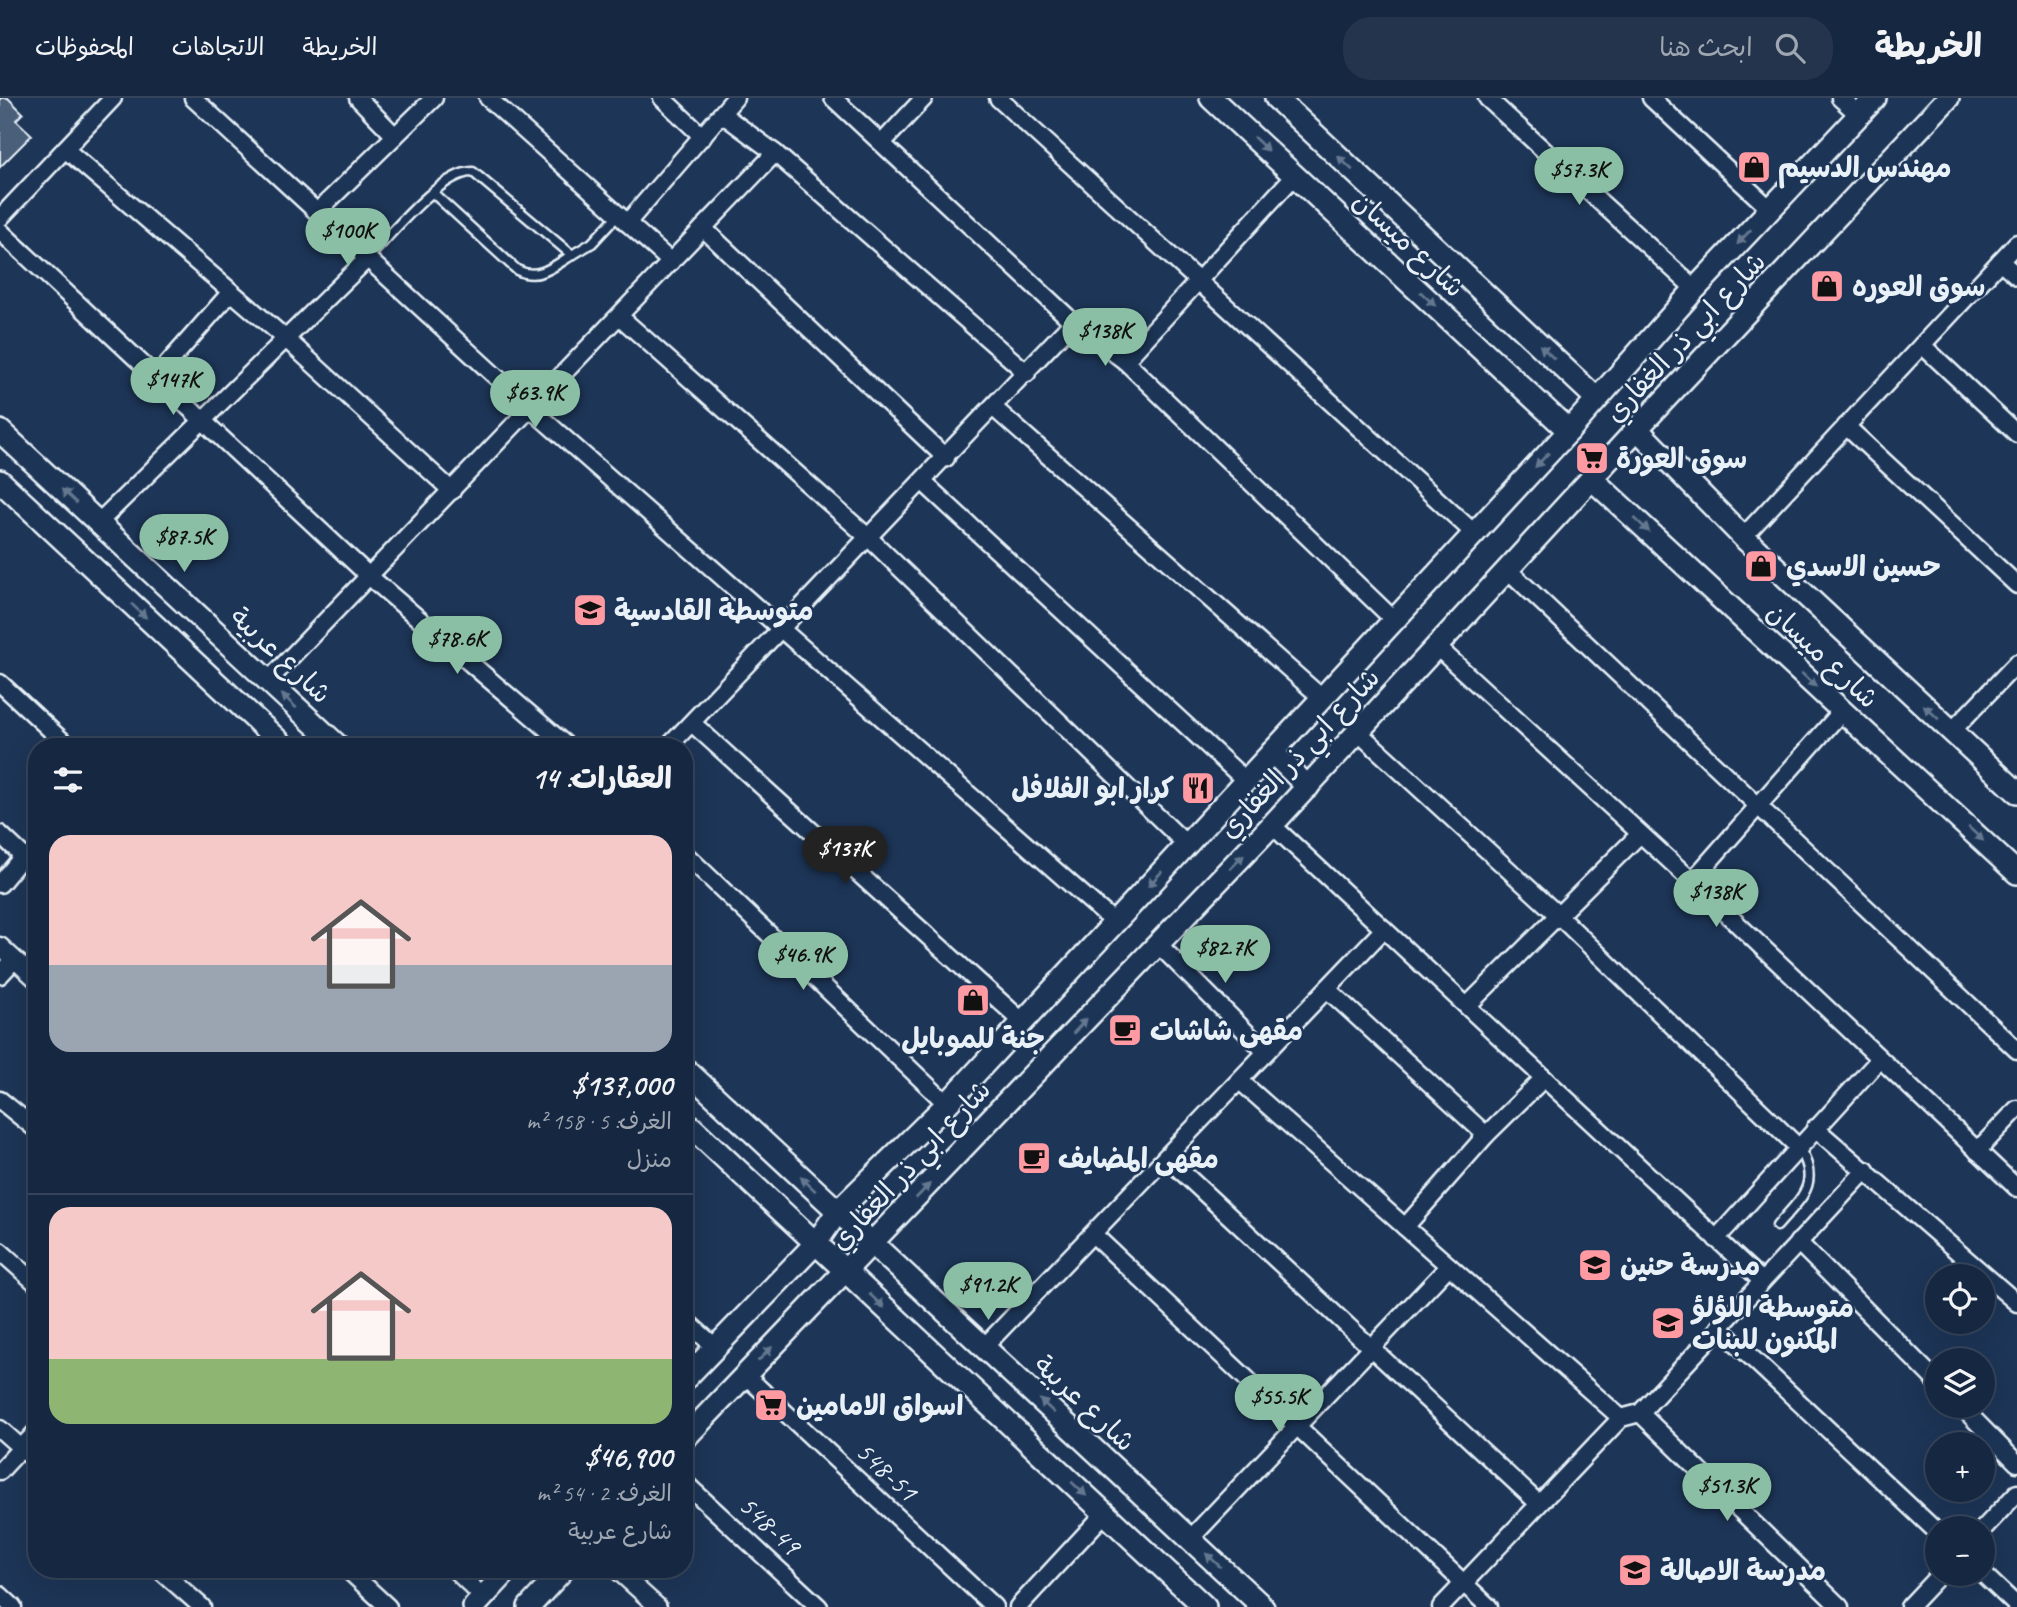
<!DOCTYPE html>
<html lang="ar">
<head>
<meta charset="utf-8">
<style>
  :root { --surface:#162841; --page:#23344c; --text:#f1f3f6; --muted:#9ea6b1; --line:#35445a; --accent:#8abfa5 }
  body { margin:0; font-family:Caveat,"Playpen Sans Arabic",sans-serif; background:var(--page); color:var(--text); direction:rtl; height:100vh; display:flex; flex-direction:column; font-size:26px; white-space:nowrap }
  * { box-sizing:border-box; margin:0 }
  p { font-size:23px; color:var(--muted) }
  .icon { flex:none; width:38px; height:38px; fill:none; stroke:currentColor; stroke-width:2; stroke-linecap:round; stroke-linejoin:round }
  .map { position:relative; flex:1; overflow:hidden; direction:ltr }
  .drawer { position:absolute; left:28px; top:640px; width:665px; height:840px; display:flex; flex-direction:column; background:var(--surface); border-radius:28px; box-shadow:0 7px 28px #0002,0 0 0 2px var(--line); direction:rtl }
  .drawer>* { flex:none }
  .buttons { position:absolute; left:1925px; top:1166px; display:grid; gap:14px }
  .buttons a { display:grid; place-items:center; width:70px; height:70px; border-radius:50%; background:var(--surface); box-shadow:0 7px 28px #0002,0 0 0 2px var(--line); font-size:35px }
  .price { position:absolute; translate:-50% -60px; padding:0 16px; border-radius:24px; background:var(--accent); color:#111; font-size:23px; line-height:46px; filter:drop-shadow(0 2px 4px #0008) }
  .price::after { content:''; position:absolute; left:50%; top:42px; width:21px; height:16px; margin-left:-10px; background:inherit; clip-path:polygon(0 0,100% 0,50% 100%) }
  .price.active { background:#222; color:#fff }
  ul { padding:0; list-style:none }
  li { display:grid; align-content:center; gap:14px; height:371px; padding:0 21px }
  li+li { border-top:2px solid var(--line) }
  li span { display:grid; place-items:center; height:217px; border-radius:21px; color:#555 }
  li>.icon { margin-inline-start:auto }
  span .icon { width:126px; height:126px; fill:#fffc; stroke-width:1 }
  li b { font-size:30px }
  h2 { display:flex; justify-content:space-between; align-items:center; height:84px; padding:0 21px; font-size:30px }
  header { display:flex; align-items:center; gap:42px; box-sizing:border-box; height:98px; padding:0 35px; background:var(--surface); border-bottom:2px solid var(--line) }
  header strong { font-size:33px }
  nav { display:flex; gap:38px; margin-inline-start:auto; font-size:24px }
  .search { width:490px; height:63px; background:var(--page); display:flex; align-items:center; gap:18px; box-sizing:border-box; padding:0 24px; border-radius:28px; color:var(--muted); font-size:26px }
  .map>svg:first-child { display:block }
</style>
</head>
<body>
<header>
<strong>الخريطة</strong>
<div class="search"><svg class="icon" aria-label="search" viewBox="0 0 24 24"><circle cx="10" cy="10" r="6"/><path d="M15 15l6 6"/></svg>ابحث هنا</div>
<nav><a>الخريطة</a><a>الاتجاهات</a><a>المحفوظات</a></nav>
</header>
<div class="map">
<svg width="2017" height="1509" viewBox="0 0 2017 1509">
  <rect width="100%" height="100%" fill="#1d3557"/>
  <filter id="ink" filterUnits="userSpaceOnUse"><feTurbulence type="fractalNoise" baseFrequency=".0143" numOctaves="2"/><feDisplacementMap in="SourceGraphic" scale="14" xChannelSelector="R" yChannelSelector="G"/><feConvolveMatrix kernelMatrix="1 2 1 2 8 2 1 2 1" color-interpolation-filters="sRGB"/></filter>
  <g filter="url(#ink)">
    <polygon fill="#495e7a" stroke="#e8f1f8" stroke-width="2" points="0,0 8,0 23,15 16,22 32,37 0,69"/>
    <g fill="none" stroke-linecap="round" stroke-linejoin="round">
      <g stroke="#e8f1f8" stroke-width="13">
        <g id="lane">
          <path d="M 433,95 L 517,172 C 538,183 554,168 572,157"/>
          <path d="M 366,162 C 389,139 441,73 473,74 L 572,157 L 592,145 L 618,117"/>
          <path d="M 1777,1128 C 1800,1101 1822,1086 1799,1050"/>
        </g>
      </g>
      <g stroke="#e8f1f8" stroke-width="21">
        <g id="street">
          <polyline points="193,0 530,310 1115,825"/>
          <polyline points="358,0 395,38"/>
          <polyline points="488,0 671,164"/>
          <polyline points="662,0 703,39"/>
          <polyline points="833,0 1073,224 1125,263 1394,522"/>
          <polyline points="998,0 1474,435"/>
          <polyline points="1487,0 1695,191"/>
          <polyline points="1651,0 1770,111"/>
          <polyline points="1840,0 1859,17"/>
          <polyline points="722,16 775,55 1027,275"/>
          <polyline points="883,44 924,0"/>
          <polyline points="65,51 285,240 452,393"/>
          <polyline points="318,113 434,0"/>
          <polyline points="0,120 113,0"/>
          <polyline points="627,125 735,0"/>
          <polyline points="703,130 946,360"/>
          <polyline points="0,133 370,479 568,649"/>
          <polyline points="2000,163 2017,178"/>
          <polyline points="619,218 869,440 1187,747"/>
          <polyline points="1922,247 2017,336"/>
          <polyline points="1125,263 1295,77"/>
          <polyline points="157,278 231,194"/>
          <polyline points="994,310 1322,600"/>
          <polyline points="1846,328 2017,487"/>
          <polyline points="923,384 1246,683"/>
          <polyline points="98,425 366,162"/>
          <polyline points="1743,439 2017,145"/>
          <polyline points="1509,473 2017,952"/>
          <polyline points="1436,548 1692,783 2017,1090"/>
          <polyline points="268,583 775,55"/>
          <polyline points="0,585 69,649"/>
          <polyline points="692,625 1023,924"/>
          <polyline points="1952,633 2017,565"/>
          <polyline points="1358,634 1559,818 1799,1050"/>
          <polyline points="668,649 1073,224"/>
          <polyline points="1272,727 1762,1183"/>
          <polyline points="0,736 37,771"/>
          <polyline points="684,755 947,1006"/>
          <polyline points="1692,783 1842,613"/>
          <polyline points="0,786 23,758"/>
          <polyline points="1158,846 1266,954"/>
          <polyline points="0,848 37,882"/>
          <polyline points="0,877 14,862"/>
          <polyline points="1327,891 1486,1037"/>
          <polyline points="1467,908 1639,737"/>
          <polyline points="1240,983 1621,1320"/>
          <polyline points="0,1002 37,1032"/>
          <polyline points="1815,1030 2017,1205"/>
          <polyline points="1977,1053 2017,1011"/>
          <polyline points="1167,1060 1538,1405"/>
          <polyline points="1405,1129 1486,1037 1544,980"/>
          <polyline points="1094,1137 1489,1509"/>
          <polyline points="1716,1141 1879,962"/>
          <polyline points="1798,1144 1937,1284"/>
          <polyline points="0,1153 37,1186"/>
          <polyline points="684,1221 715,1249"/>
          <polyline points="1719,1229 1937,1434"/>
          <polyline points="984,1249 1384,831"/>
          <polyline points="744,1276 994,1509"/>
          <polyline points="1960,1307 2017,1365"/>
          <polyline points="1640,1315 1840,1509"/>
          <polyline points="0,1331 37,1364"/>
          <polyline points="0,1373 37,1333"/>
          <polyline points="684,1384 819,1509"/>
          <polyline points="1983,1431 2017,1395"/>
          <polyline points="1190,1441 1449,1168"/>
          <polyline points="160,1472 202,1509"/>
          <polyline points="348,1472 388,1509"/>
          <polyline points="455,1472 483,1499"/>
          <polyline points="617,1472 658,1509"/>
          <polyline points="1982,1475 2017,1508"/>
          <polyline points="0,1497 13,1509"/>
          <polyline points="1018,1509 1105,1415"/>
          <polyline points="1441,1509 1621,1320 1640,1315 1866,1072"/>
          <polyline points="1909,1509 1941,1475"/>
        </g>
      </g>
      <g stroke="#e8f1f8" stroke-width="26">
        <g id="secondary">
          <polyline points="1211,0 1569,333"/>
          <polyline points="1276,0 1597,301"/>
          <polyline points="1637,331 1743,439 2017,694"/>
          <polyline points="0,333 339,649"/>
          <polyline points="1592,381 2017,775"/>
          <polyline points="0,383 285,649"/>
          <polyline points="1272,654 1308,689"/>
          <polyline points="684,970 1263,1509"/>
          <polyline points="684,1022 1205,1509"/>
          <polyline points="684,1282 816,1145 838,1113 947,1006 1569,333 1695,191 1875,0"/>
          <polyline points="684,1341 1272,727 1637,331 1948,0"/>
          <polyline points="474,1509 508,1472"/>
          <polyline points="529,1509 563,1472"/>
        </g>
      </g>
      <use href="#lane" stroke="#1d3557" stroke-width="8"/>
      <use href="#street" stroke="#1d3557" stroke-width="16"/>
      <use href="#secondary" stroke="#1d3557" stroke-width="21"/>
    </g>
    <defs><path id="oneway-solid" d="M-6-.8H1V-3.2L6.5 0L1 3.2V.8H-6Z" transform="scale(1.75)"/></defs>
    <g fill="#64778f">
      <use href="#oneway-solid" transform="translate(1261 46) rotate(43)"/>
      <use href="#oneway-solid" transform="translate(1345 65) rotate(-137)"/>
      <use href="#oneway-solid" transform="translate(1744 139) rotate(133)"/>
      <use href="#oneway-solid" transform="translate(1428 201) rotate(43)"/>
      <use href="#oneway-solid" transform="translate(1547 254) rotate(-137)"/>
      <use href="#oneway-solid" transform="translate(1542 362) rotate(133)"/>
      <use href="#oneway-solid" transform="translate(69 398) rotate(-137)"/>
      <use href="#oneway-solid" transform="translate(1642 427) rotate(43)"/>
      <use href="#oneway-solid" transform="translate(139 513) rotate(43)"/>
      <use href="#oneway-solid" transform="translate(1809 582) rotate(43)"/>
      <use href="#oneway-solid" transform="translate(289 603) rotate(-137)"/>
      <use href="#oneway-solid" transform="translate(1931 614) rotate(-137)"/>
      <use href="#oneway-solid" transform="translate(1976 736) rotate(43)"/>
      <use href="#oneway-solid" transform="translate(1237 764) rotate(-46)"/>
      <use href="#oneway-solid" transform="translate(1155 781) rotate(133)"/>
      <use href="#oneway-solid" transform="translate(1080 928) rotate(-47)"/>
      <use href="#oneway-solid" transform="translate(808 1086) rotate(-137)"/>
      <use href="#oneway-solid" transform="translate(923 1093) rotate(-46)"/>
      <use href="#oneway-solid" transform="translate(877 1203) rotate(43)"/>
      <use href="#oneway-solid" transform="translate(765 1256) rotate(-45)"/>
      <use href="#oneway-solid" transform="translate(1047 1308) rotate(-137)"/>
      <use href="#oneway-solid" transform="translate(1079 1391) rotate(43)"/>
      <use href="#oneway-solid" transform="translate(1213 1462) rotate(-137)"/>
    </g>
  </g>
  <defs>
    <g id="shop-square" transform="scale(1.75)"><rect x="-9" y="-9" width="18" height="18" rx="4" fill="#ff9aa2" stroke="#1d3557"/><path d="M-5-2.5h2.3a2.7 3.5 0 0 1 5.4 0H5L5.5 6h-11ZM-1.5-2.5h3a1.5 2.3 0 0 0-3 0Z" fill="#111"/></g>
    <g id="supermarket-square" transform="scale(1.75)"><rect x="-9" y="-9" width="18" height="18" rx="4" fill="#ff9aa2" stroke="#1d3557"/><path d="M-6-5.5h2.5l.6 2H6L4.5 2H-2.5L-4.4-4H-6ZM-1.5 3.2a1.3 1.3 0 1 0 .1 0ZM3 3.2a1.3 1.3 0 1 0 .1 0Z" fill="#111"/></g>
    <g id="school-square" transform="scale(1.75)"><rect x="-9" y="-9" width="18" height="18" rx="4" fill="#ff9aa2" stroke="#1d3557"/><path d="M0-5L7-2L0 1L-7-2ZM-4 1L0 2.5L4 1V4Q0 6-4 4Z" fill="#111"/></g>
    <g id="restaurant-square" transform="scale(1.75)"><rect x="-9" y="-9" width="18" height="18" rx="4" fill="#ff9aa2" stroke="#1d3557"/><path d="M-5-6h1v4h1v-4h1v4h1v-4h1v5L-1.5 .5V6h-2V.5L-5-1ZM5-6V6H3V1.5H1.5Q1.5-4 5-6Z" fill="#111"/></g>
    <g id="cafe-square" transform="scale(1.75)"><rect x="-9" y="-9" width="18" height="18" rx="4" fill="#ff9aa2" stroke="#1d3557"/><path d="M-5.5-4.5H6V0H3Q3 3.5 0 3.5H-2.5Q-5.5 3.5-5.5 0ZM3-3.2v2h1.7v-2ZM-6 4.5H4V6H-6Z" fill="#111"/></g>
  </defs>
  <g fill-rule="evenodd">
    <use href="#shop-square" x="1754" y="69"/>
    <use href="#shop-square" x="1827" y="188"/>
    <use href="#supermarket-square" x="1592" y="360"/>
    <use href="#shop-square" x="1761" y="468"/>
    <use href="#school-square" x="590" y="512"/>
    <use href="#restaurant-square" x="1198" y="690"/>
    <use href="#shop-square" x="973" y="902"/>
    <use href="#cafe-square" x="1125" y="932"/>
    <use href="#cafe-square" x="1034" y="1060"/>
    <use href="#school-square" x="1595" y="1167"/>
    <use href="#school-square" x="1668" y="1225"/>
    <use href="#supermarket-square" x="771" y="1307"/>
    <use href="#school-square" x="1635" y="1472"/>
  </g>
  <g text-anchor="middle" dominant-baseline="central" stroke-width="5" stroke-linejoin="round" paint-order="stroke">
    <g font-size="28" font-weight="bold" fill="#e8f1f8" stroke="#1d3557" text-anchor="start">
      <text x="1778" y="69">مهندس الدسيم</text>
      <text x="1852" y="188">سوق العوره</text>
      <text x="1616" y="360">سوق العورة</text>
      <text x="1786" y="468">حسين الاسدي</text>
      <text x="614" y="512">متوسطة القادسية</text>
      <text x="1174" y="690" text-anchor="end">كرار ابو الفلافل</text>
      <text x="1150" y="932">مقهى شاشات</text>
      <text x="973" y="940" text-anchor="middle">جنة للموبايل</text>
      <text x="1058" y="1060">مقهى المضايف</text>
      <text x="1620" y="1167">مدرسة حنين</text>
      <text x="1692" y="1209">متوسطة اللؤلؤ<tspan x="1692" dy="32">المكنون للبنات</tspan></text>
      <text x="796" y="1307">اسواق الامامين</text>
      <text x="1660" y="1472">مدرسة الاصالة</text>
    </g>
    <g font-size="28" fill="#e8f1f8" stroke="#1d3557">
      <text transform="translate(1409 146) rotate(43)">شارع ميسان</text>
      <text transform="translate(1685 239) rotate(-47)">شارع ابي ذر الغفاري</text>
      <text transform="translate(281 557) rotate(43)">شارع عربية</text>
      <text transform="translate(1823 557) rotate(43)">شارع ميسان</text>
      <text transform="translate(1299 655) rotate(-47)">شارع ابي ذر الغفاري</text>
      <text transform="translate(910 1067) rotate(-47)">شارع ابي ذر الغفاري</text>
      <text transform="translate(1085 1305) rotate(43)">شارع عربية</text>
      <text transform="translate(887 1373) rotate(43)">548-51</text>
      <text transform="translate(770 1427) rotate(43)">548-49</text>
    </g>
  </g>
</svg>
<div class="buttons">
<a><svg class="icon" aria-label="locate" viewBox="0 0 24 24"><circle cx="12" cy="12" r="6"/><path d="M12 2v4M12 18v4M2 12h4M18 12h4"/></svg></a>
<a><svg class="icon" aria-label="layers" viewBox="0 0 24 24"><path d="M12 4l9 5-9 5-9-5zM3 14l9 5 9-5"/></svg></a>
<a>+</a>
<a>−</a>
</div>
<b class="price" style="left:1579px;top:109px">$57.3K</b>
<b class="price" style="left:348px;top:170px">$100K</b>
<b class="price" style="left:1105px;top:270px">$138K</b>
<b class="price" style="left:173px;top:319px">$147K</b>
<b class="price" style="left:535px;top:332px">$63.9K</b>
<b class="price" style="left:184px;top:476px">$87.5K</b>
<b class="price" style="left:457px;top:578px">$78.6K</b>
<b class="price active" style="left:845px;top:788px">$137K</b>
<b class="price" style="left:1716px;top:831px">$138K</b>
<b class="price" style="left:1225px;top:887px">$82.7K</b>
<b class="price" style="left:803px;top:894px">$46.9K</b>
<b class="price" style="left:988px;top:1224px">$91.2K</b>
<b class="price" style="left:1279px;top:1336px">$55.5K</b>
<b class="price" style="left:1727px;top:1425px">$51.3K</b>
<section class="drawer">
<h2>العقارات: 14<svg class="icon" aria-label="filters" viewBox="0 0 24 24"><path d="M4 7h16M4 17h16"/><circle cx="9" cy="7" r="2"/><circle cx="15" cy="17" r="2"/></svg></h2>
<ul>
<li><span style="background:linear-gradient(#f6c9c9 60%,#9aa5b1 0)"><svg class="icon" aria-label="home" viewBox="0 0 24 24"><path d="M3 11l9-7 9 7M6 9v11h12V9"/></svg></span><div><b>$137,000</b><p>الغرف: 5 · 158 m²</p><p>منزل</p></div></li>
<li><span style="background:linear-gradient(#f6c9c9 70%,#8fb573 0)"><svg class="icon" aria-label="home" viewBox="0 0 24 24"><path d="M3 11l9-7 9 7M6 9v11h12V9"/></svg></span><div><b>$46,900</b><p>الغرف: 2 · 54 m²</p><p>شارع عربية</p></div></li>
</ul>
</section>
</div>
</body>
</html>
